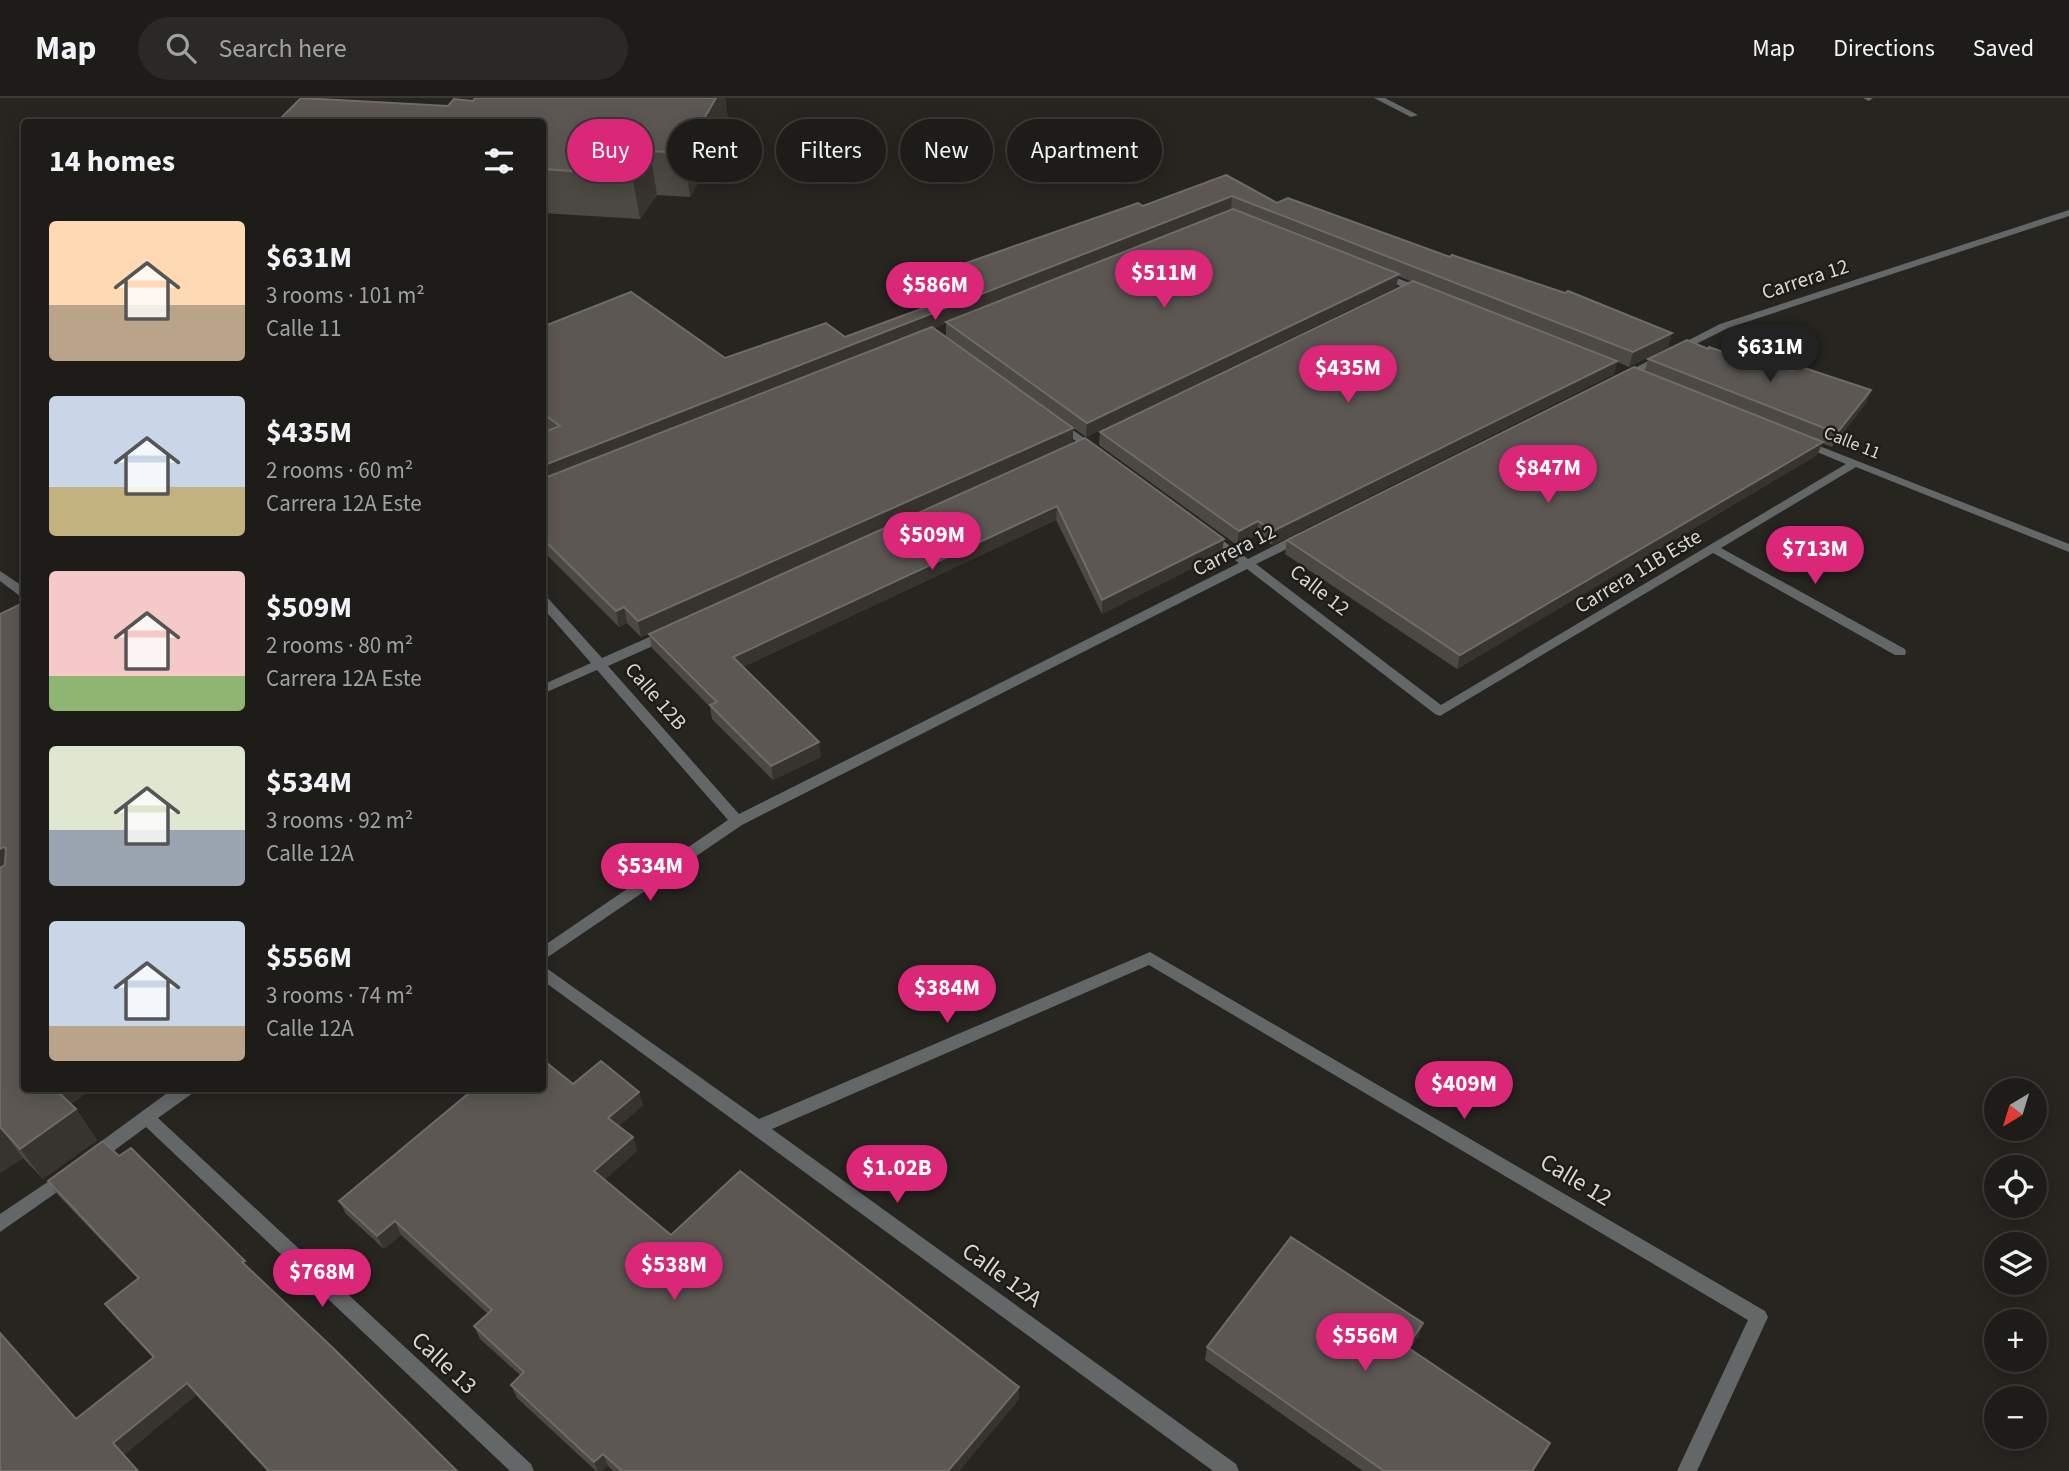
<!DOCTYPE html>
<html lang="en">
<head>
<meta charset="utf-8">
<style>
  :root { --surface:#1d1c18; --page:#2a2925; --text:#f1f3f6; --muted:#a0a1a2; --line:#3b3a37; --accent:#db2777 }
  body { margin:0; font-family:"Source Sans 3",sans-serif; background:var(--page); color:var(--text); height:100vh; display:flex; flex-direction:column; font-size:26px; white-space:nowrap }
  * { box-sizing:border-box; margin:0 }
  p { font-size:23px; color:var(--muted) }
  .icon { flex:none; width:38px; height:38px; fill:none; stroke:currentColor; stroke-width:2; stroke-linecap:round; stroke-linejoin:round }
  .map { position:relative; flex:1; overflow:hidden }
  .sheet { position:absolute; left:21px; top:21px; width:525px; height:973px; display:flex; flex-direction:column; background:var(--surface); border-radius:7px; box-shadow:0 4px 18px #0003,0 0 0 2px var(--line) }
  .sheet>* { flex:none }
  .top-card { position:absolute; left:567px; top:21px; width:665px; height:63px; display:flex; gap:14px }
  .needle { width:46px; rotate:218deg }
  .fabs { position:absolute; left:1984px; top:980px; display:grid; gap:14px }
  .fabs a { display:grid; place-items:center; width:63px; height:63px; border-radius:50%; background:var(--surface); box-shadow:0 4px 18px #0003,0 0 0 2px var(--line); font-size:35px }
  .price { position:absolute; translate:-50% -60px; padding:0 16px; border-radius:24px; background:var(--accent); color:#fff; font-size:23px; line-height:46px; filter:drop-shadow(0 2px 4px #0008) }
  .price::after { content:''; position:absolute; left:50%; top:42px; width:21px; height:16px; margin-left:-10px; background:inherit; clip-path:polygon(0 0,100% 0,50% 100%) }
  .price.on { background:#222; color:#fff }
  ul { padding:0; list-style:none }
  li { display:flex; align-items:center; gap:21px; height:175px; padding:0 28px }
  li span { display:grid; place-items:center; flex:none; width:196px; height:140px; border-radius:7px; color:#555 }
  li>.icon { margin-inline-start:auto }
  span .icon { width:84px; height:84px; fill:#fffc; stroke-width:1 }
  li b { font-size:30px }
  h2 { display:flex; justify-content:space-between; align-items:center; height:84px; padding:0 28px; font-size:30px }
  .chip { padding:0 24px; border-radius:32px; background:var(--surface); box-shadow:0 4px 18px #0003,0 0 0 2px var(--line); font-size:24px; line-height:63px }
  .chip.on { background:var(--accent); color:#fff }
  header { display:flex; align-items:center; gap:42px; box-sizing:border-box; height:98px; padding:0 35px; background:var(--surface); border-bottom:2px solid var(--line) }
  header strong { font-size:33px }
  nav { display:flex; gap:38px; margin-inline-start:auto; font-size:24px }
  .search { width:490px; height:63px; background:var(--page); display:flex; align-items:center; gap:18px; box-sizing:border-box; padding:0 24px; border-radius:38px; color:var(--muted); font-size:26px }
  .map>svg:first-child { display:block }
</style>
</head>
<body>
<header>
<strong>Map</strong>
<div class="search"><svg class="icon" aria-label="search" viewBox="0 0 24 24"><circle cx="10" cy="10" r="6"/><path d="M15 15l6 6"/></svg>Search here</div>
<nav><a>Map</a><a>Directions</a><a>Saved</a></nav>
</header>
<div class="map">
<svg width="2069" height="1373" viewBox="0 0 2069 1373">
  <rect width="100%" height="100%" fill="#272520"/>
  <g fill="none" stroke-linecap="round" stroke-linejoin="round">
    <g fill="#646768" fill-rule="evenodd">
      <polygon points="1374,0 1385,0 1418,17 1411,19"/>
      <polygon points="1863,0 1873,0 1869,3"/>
      <polygon points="2069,112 2069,118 1728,230 1626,281 1618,281 1617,279 1720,226"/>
      <polygon points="1381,174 1428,192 1429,194 1420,196 1378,179 1376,177"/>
      <polygon points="1058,322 1099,350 1099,354 1091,354 1054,327 1052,325"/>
      <polygon points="1804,342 2069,446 2069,454 1856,369 1721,450 1905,551 1906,554 1905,557 1895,557 1713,455 1440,618 1435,616 1247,471 742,727 542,863 542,849 728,722 597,572 542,596 542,587 591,565 542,509 542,497 546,498 602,560 663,533 673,533 674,536 673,539 608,568 739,716 1239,465 1203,438 1201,435 1207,431 1248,461 1299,435 1307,435 1309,438 1307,441 1256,466 1441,607 1846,366 1800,347 1798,345"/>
      <polygon points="0,473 24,489 24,499 20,498 0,483"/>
      <polygon points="1150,854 1765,1213 1768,1219 1697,1373 1677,1373 1748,1222 1149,867 772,1031 1236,1366 1239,1373 1213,1373 542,882 542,867 759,1021"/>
      <polygon points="174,990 195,990 193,995 158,1020 531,1366 534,1373 510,1373 146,1029 100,1063 94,1065 88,1063 85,1058 88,1053"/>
      <polygon points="67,1071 73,1073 76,1078 73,1083 0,1134 0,1116"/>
    </g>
  </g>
  <g fill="#4c4844">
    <polygon points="475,0 725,0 729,29 690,99 657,97 640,121 542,115 542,24 279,22 448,8 473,3"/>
    <polygon points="1226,77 1277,105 1450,159 1672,235 1668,249 1629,269 1617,264 1614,276 1272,447 1257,437 1237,447 1099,347 1100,334 1412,184 1398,178 1396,189 1086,339 946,238 946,225 934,230 1073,330 1073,345 641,539 627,525 619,529 542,452 542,334 549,332 542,327 542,229 725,260 845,239 935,206 932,204 931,190 943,185 943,173 1143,108"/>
    <polygon points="1648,261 1747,262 1871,292 1866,305 1832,349 1822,345 1817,357 1457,571 1285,456 1287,442 1645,274"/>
    <polygon points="1085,340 1222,455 1102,516 1056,422 743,569 821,659 773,682 712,621 710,609 652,550 649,536"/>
    <polygon points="0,516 24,990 93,990 71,1006 76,1011 97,1042 43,1081 23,1060 0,1075"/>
    <polygon points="573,986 643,1007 619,1028 633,1039 637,1053 604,1082 671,1137 1019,1289 1019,1301 959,1373 613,1373 608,1368 602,1373 596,1373 517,1300 511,1287 521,1278 480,1241 474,1228 488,1216 401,1137 384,1151 346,1116 339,1103"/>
    <polygon points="119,1058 250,1172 457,1373 267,1373 196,1297 124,1357 76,1321 153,1260 115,1219 105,1206 138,1181 58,1097 48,1083"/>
    <polygon points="1419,1238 1410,1251 1550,1345 1534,1373 1363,1373 1205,1262 1207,1249"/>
  </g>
  <g fill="#37332f">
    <polygon points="716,0 725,0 729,29 690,99 684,55"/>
    <polygon points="650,53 657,97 640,121 632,77"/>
    <polygon points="1232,98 1231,113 542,385 542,368"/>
    <polygon points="1399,176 1396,189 1086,339 1087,325"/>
    <polygon points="1672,235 1668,249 1629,269 1633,254"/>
    <polygon points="1617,263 1614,276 1272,447 1273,433"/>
    <polygon points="1871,292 1866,305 1832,349 1837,335"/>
    <polygon points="1073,330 1073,345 641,539 638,523"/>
    <polygon points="1823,344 1817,357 1457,571 1460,557"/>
    <polygon points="1057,408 1056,422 735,573 733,559"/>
    <polygon points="1258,423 1257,437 1237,447 1239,433"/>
    <polygon points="1224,441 1222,455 1102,516 1102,502"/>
    <polygon points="624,509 627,525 619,529 616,513"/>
    <polygon points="819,644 821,659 773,682 771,668"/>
    <polygon points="3,749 23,782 0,795 0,751"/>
    <polygon points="50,990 93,990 64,1011"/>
    <polygon points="639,994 643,1007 613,1034 608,1020"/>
    <polygon points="76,1011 97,1042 43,1081 20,1051"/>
    <polygon points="0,1029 23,1060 0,1075"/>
    <polygon points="633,1039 637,1053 599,1087 594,1073"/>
    <polygon points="395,1123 401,1137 384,1151 377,1138"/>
    <polygon points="1423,1225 1419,1238 1403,1262 1407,1249"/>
    <polygon points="187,1285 196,1297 124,1357 113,1345"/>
    <polygon points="1019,1289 1019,1301 959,1373 948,1373"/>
    <polygon points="1550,1345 1534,1373 1532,1373"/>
    <polygon points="603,1356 608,1368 602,1373 598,1373 594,1364"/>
  </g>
  <g fill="#5c5753" stroke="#6f6b68" stroke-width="2">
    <polygon points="301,0 448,8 454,1 473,3 475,0 716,0 684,55 650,53 632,77 542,71 542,24 266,24 269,22 279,22"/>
    <polygon points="1226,77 1277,105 1288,100 1450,159 1452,157 1565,195 1568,193 1672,235 1633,254 1232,98 542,368 542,335 560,328 542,315 542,229 631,194 725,260 826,225 845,239 948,201 931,190 954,181 943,173 1138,105 1143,108"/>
    <polygon points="1233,111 1399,176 1087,325 946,224"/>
    <polygon points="1413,183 1617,263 1273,433 1258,423 1239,433 1100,334"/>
    <polygon points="932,229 1073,330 638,523 624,509 616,513 542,440 542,381"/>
    <polygon points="1687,242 1708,251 1709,249 1747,262 1749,259 1793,273 1798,268 1871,292 1837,335 1648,261"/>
    <polygon points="1634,269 1823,344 1460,557 1287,442"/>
    <polygon points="1085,340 1224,441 1102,502 1057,408 733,559 819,644 771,668 710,607 717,604 649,536"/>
    <polygon points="23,505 24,506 24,990 54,990 76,1011 20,1051 0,1029 0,770 5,767 6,750 3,749 0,751 0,516"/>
    <polygon points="542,961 573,986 601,963 639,994 608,1020 633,1039 594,1073 671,1137 740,1073 1019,1289 948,1373 622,1373 603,1356 594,1364 511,1287 524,1274 474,1228 492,1212 395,1123 377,1138 339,1103 475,990 542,990"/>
    <polygon points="103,1043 119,1058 131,1050 245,1163 242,1164 334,1251 457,1373 269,1373 187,1285 113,1345 138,1373 0,1373 0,1235 76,1321 154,1259 105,1206 139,1180 48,1083"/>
    <polygon points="1291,1139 1423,1225 1407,1249 1550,1345 1532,1373 1384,1373 1207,1249"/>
  </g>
  <g text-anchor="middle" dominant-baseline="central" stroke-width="5" stroke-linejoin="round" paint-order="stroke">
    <g font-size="18" fill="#d8d7d4" stroke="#1d1c17">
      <text transform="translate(1852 345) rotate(22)">Calle 11</text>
    </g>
    <g font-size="21" fill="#d8d7d4" stroke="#1d1c17">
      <text transform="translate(1805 181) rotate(-18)">Carrera 12</text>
      <text transform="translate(1234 452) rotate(-27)">Carrera 12</text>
      <text transform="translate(1638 473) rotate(-31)">Carrera 11B Este</text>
      <text transform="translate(1320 492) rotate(38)">Calle 12</text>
      <text transform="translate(656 598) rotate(49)">Calle 12B</text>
    </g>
    <g font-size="24" fill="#d8d7d4" stroke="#1d1c17">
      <text transform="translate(1576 1082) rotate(31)">Calle 12</text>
      <text transform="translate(1002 1177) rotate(36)">Calle 12A</text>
      <text transform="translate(444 1265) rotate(43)">Calle 13</text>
    </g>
  </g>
</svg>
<div class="fabs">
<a><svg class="needle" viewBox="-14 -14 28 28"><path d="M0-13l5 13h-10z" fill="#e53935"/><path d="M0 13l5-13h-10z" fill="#a0a1a2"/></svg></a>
<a><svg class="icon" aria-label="locate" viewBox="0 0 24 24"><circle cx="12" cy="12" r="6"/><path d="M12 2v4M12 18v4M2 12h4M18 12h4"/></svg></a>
<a><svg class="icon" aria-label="layers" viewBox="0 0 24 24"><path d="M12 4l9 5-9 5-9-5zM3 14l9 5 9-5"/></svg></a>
<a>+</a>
<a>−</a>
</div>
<b class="price" style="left:1164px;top:212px">$511M</b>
<b class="price" style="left:935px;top:224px">$586M</b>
<b class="price on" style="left:1770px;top:286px">$631M</b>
<b class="price" style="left:1348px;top:307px">$435M</b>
<b class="price" style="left:1548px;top:407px">$847M</b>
<b class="price" style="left:932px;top:474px">$509M</b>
<b class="price" style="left:1815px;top:488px">$713M</b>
<b class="price" style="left:650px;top:805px">$534M</b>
<b class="price" style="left:947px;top:927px">$384M</b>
<b class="price" style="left:1464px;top:1023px">$409M</b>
<b class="price" style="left:897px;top:1107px">$1.02B</b>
<b class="price" style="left:674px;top:1204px">$538M</b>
<b class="price" style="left:322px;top:1211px">$768M</b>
<b class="price" style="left:1365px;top:1275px">$556M</b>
<div class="top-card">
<a class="chip on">Buy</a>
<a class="chip">Rent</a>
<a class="chip">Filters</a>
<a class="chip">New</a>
<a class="chip">Apartment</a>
</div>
<section class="sheet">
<h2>14 homes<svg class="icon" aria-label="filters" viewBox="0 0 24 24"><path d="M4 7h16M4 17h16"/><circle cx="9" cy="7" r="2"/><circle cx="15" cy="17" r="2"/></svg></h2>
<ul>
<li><span style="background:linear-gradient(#ffd9b3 60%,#b9a48a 0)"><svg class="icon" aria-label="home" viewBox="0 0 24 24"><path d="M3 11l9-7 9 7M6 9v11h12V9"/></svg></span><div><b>$631M</b><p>3 rooms · 101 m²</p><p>Calle 11</p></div></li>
<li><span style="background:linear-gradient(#c9d6e8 65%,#c2b280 0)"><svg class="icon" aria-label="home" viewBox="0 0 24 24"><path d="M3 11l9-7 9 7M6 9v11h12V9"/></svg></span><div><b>$435M</b><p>2 rooms · 60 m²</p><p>Carrera 12A Este</p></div></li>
<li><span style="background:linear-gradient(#f6c9c9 75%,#8fb573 0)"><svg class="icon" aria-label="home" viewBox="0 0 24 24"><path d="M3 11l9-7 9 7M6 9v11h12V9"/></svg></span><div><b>$509M</b><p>2 rooms · 80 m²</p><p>Carrera 12A Este</p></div></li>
<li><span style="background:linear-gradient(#dfe7d0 60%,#9aa5b1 0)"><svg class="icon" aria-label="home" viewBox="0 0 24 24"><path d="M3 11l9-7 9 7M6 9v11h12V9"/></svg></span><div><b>$534M</b><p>3 rooms · 92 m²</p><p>Calle 12A</p></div></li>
<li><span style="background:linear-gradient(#c9d6e8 75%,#b9a48a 0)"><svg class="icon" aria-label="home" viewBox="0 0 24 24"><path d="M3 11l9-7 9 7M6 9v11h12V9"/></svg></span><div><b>$556M</b><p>3 rooms · 74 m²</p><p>Calle 12A</p></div></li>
</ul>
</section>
</div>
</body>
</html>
